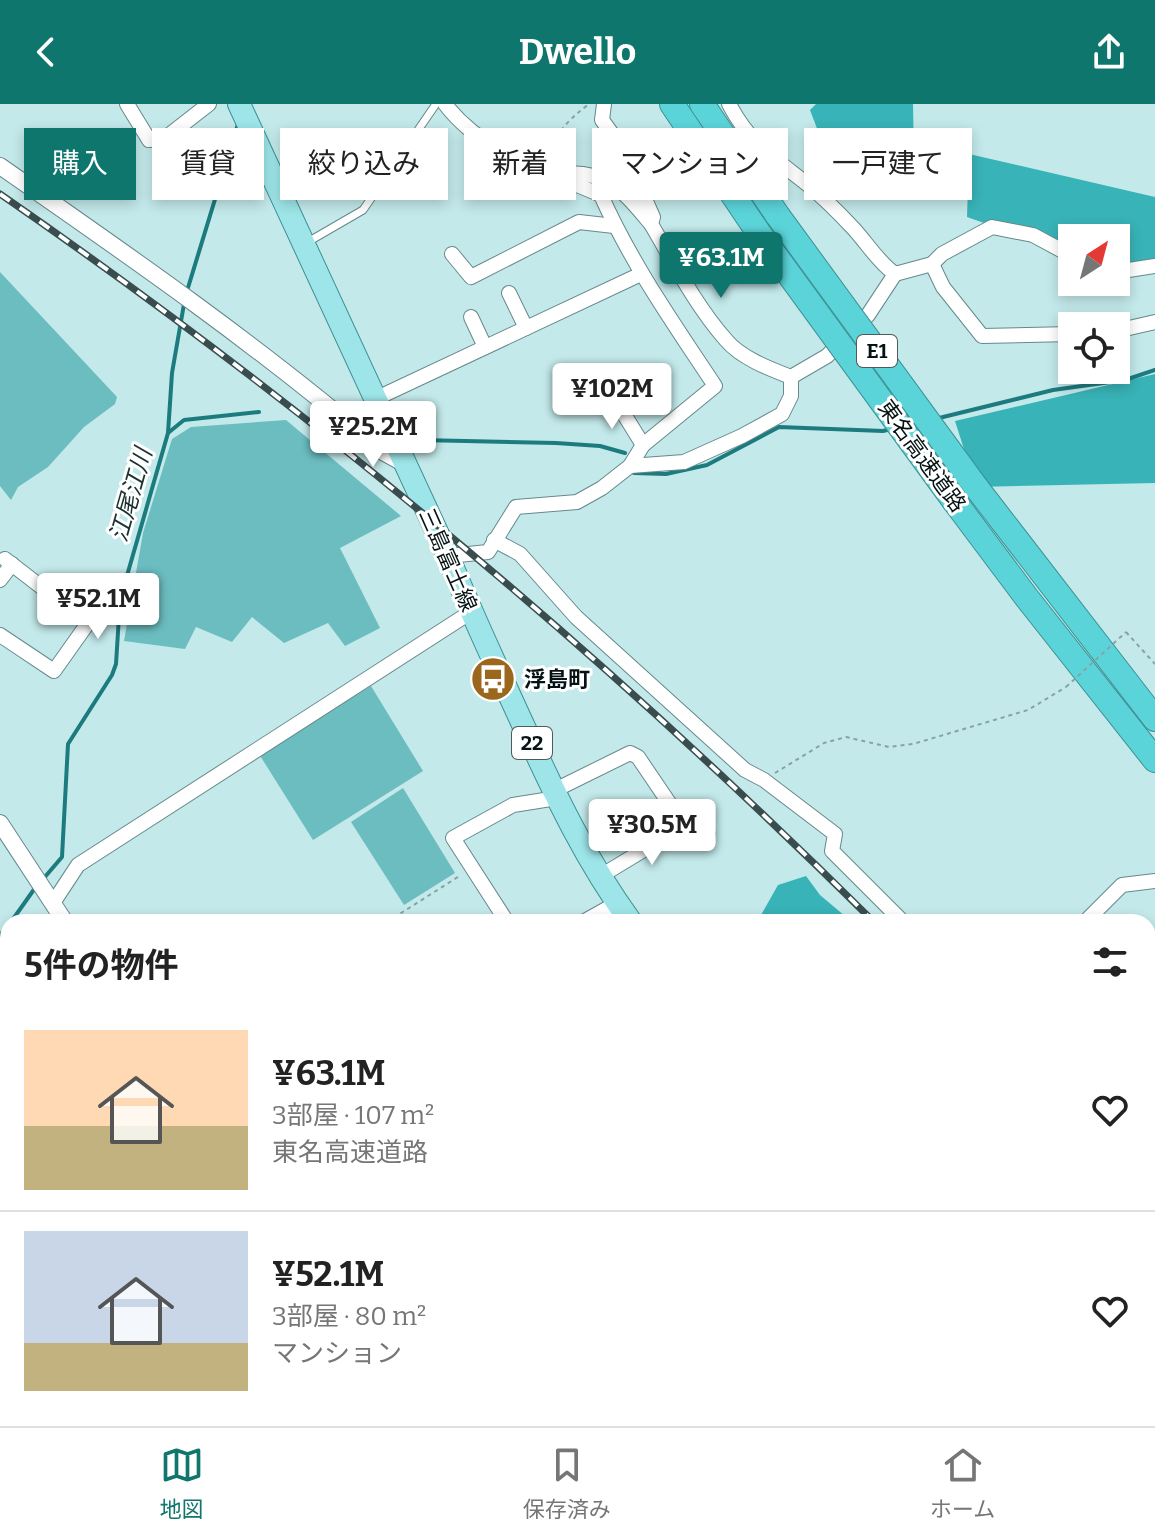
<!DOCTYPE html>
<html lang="ja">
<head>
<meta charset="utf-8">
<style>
  :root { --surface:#fff; --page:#f2f2f2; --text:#222; --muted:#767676; --line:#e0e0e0; --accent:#0f766e }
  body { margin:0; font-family:Bitter,"Noto Sans JP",serif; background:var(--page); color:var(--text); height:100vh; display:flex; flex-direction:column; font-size:30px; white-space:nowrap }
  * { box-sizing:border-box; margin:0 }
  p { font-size:26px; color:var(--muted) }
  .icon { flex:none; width:44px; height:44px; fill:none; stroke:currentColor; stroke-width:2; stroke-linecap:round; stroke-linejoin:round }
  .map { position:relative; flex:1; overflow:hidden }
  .panel { position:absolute; left:0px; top:810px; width:1156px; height:512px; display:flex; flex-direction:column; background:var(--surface); border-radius:24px 24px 0 0; box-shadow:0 4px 12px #0003 }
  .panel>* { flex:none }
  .banner { position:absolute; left:24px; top:24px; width:1108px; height:72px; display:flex; gap:16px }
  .needle { width:52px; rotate:36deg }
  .controls { position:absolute; left:1058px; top:120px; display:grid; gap:16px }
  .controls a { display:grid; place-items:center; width:72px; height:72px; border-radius:0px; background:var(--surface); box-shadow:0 4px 12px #0003; font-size:40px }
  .price { position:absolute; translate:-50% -68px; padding:0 18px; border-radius:8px; background:#fff; color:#222; font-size:26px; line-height:52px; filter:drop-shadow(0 2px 4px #0008) }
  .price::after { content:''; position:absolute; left:50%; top:48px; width:24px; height:18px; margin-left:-12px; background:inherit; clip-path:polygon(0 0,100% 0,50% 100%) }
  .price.active { background:var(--accent); color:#fff }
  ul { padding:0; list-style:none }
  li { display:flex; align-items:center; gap:24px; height:200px; padding:0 24px }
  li+li { border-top:2px solid var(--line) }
  li span { display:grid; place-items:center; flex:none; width:224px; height:160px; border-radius:0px; color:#555 }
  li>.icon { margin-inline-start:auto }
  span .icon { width:96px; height:96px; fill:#fffc; stroke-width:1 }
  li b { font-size:34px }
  h2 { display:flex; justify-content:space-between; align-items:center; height:96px; padding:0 24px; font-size:34px }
  .pill { padding:0 28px; border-radius:0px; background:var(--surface); box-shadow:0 4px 12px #0003; font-size:28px; line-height:72px }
  .pill.active { background:var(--accent); color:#fff }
  header { display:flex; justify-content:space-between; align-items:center; height:104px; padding:0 24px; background:var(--accent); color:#fff; font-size:36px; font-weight:700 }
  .tab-bar { display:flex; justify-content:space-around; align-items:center; height:112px; border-top:2px solid var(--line); background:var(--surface); font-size:22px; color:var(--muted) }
  .tab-bar a { display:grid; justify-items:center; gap:4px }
  .tab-bar .active { color:var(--accent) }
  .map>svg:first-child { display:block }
</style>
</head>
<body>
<header><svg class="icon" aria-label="back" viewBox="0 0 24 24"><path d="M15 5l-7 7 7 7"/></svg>Dwello<svg class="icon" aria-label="share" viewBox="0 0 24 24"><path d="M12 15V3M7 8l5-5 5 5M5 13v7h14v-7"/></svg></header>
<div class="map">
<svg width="1155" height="1322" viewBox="0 0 1155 1322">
  <rect width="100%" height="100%" fill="#c3e9ea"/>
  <g fill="#6bbdc0">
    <polygon points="0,168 117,293 115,300 84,323 48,363 18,383 11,396 0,382"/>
    <polygon points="286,316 401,412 340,444 380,524 345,542 328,519 284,539 252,513 232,538 196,523 185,545 124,537 143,429 172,335 191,323"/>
    <polygon points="371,582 423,667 313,736 259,650"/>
    <polygon points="403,684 455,769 404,801 351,718"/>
  </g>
  <g fill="#38b3b7">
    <polygon points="816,0 913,0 914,57 824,43 810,6"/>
    <polygon points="969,50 1155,93 1155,160 1116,165 1116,134 1072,134 1072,150 967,113"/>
    <polygon points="1155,270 1155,379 976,383 955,317"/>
    <polygon points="806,772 820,791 852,818 775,818 761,811 778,781"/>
  </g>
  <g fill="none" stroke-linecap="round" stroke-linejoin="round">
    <g stroke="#1c7b7e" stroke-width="4">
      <polyline points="187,187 238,20"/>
      <polyline points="935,315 1053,286 1125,276 1155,266"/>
      <polyline points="365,326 384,329"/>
      <polyline points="168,329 184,316 259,308"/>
      <polyline points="401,332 420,336 556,339 600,342 625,349"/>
      <polyline points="634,369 666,370 707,361 779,323 883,327 891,325"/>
      <polyline points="44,774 62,753 68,640 112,571 116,560 120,496 168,329 172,269 184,200"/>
      <polyline points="11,818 35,784"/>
      <polyline points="0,831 8,822"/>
    </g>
    <g stroke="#66898b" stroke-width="9">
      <g id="service">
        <polyline points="306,139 363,106 436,0"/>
        <polyline points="1088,1314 1092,1322"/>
      </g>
    </g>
    <g stroke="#66898b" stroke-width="16">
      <g id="minor">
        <polyline points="127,0 149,36 164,35 209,0"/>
        <path d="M 445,0 C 483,50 546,67 601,91 C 631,159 674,220 715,282 L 643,341 L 630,362 L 602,384 L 577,398 L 516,403 L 488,448 L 448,452"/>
        <path d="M 604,0 L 602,16 L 631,56 L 637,77 L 653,113 L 651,120 C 674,159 696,202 726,236 C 741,254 770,265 791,273 L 827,252 L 868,211 L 895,170"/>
        <path d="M 729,0 C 750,40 773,53 807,80 C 823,93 839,109 853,124 C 867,139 878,158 895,170 L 932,160 L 942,150 L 992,123 L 1033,131 L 1072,152"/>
        <path d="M 560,70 C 607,65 624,88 651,120"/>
        <polyline points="452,150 471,173 579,118 614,122"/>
        <polyline points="932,160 943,183 982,232 1072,230"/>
        <polyline points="1116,168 1155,162"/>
        <polyline points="509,189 526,224"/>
        <polyline points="471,213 485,243"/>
        <polyline points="1116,227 1155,218"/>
        <polyline points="614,294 643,341"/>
        <polyline points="375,295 641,170"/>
        <polyline points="630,362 684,358 742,332 782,310 791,292 791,273"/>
        <polyline points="494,436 520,450 576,513 745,666 764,676 835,730 832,747 903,818"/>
        <polyline points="0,476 12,460"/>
        <polyline points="0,531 54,567 88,519 5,455"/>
        <polyline points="553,687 630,649 638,653 684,721"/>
        <polyline points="599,773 693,716 708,730"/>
        <polyline points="53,799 78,761 471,508"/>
        <polyline points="507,818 453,734 513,701 557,694"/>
        <polyline points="583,818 617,799"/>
        <polyline points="1085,818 1122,781 1155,777"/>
        <polyline points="1148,1057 1155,1065"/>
        <polyline points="1148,1263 1155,1259"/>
        <polyline points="643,1314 649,1322"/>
        <polyline points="822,1314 826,1322"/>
        <polyline points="400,1322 412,1314"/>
        <polyline points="946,1322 962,1314"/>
        <polyline points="1041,1322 1055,1314"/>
      </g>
    </g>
    <g stroke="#66898b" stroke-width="18">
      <g id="tertiary">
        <path d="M 0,62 C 131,153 262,244 383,348 L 405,360"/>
        <polyline points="0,719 65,818"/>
        <polyline points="383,1314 388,1322"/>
      </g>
    </g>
    <g stroke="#3d9094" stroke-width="24">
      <g id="primary">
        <path d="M 239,0 L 448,452 C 472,511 499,568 525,625 C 556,693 587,758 631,818"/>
        <polyline points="987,1314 993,1322"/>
      </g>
    </g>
    <g stroke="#3d9094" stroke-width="26">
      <g id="motorway">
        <polyline points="672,0 758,128"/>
        <polyline points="702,0 778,112"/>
        <polyline points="976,383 1155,615"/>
        <polyline points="955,398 1027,494 1155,656"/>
      </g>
    </g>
    <g stroke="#86a4a5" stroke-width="2" stroke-dasharray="4 4" stroke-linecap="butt">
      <path d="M 547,55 C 555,29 568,16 589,0"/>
      <polyline points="1126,528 1155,560"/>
      <polyline points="775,669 824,639 846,633 889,643 913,640 1028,606 1066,583"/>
      <polyline points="387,818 461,771"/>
      <polyline points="0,1071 8,1066"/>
      <polyline points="3,1322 16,1314"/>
    </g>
    <use href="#service" stroke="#fff" stroke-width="7"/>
    <use href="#minor" stroke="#fff" stroke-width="14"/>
    <use href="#tertiary" stroke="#fff" stroke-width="16"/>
    <use href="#primary" stroke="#9de5e8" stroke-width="22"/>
    <use href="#motorway" stroke="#5bd4d9" stroke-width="24"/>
    <g stroke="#394d4e" stroke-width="7">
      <g id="rail">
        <path d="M 0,90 C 312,305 605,551 874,818"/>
        <polyline points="1148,1122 1155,1130"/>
      </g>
    </g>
    <use href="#rail" stroke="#fff" stroke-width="4" stroke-dasharray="12" stroke-linecap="butt"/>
    <g stroke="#3d9094" stroke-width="26" stroke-linecap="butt">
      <g id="motorway-bridge">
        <polyline points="778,112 976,383"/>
        <polyline points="758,128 955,398"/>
      </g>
    </g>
    <polyline stroke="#86a4a5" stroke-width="2" stroke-dasharray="4 4" stroke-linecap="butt" points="1066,583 1126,528"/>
    <use href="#motorway-bridge" stroke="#5bd4d9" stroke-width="24"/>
  </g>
  <defs>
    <g id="bus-disc" transform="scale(2.3)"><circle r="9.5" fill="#9a671c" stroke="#fff"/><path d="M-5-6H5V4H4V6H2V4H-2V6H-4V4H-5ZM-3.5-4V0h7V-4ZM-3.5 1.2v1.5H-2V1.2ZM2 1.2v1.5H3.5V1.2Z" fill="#fff"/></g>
  </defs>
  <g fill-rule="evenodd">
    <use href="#bus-disc" x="493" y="575"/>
  </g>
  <g text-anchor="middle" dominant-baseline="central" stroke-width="6" stroke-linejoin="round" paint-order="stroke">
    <g fill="#fff" stroke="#515a5a" stroke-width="2">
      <rect x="857" y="231" width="40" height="32" rx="6"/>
      <rect x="512" y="623" width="40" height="32" rx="6"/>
    </g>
    <g font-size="20" font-weight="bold" fill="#061314">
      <text x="877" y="247">E1</text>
      <text x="532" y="639">22</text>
    </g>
    <g font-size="22" fill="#061314" stroke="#fff">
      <text transform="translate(922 352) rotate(54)">東名高速道路</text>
      <text transform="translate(448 456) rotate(66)">三島富士線</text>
    </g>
    <g font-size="22" font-weight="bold" fill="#061314" stroke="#fff" text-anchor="start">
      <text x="524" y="575">浮島町</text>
    </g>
    <g font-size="24" font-style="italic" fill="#1b3030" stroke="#fff">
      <text transform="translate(131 391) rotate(-74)">江尾江川</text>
    </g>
  </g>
</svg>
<div class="controls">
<a><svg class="needle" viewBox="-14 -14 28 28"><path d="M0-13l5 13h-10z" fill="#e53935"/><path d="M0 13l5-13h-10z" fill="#767676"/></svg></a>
<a><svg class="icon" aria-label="locate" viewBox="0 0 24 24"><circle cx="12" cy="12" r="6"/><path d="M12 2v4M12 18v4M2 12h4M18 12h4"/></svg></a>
</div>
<b class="price active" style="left:721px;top:196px">¥63.1M</b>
<b class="price" style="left:612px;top:327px">¥102M</b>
<b class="price" style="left:373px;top:365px">¥25.2M</b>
<b class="price" style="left:98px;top:537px">¥52.1M</b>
<b class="price" style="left:652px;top:763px">¥30.5M</b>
<div class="banner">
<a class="pill active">購入</a>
<a class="pill">賃貸</a>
<a class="pill">絞り込み</a>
<a class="pill">新着</a>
<a class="pill">マンション</a>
<a class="pill">一戸建て</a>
</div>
<section class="panel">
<h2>5件の物件<svg class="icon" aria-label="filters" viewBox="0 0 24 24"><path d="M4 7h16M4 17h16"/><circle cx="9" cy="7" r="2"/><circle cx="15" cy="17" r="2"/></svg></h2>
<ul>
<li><span style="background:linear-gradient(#ffd9b3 60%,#c2b280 0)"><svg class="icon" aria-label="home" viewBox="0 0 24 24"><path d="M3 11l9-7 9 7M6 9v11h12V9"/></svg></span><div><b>¥63.1M</b><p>3部屋 · 107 m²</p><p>東名高速道路</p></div><svg class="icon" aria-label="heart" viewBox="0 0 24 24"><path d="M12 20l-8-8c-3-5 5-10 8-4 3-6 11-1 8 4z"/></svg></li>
<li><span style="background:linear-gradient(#c9d6e8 70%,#c2b280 0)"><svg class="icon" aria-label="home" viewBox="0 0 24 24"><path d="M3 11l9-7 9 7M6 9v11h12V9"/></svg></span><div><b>¥52.1M</b><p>3部屋 · 80 m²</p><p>マンション</p></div><svg class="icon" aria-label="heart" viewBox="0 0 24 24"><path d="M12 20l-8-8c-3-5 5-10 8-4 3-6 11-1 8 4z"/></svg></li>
</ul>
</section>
</div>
<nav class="tab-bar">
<a class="active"><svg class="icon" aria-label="map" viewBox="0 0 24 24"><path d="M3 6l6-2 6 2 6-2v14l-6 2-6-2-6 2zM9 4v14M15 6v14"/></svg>地図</a>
<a><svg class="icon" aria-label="saved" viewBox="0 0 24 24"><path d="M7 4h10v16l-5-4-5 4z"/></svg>保存済み</a>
<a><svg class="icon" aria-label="home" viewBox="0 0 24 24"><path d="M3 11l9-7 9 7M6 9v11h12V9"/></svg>ホーム</a>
</nav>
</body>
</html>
